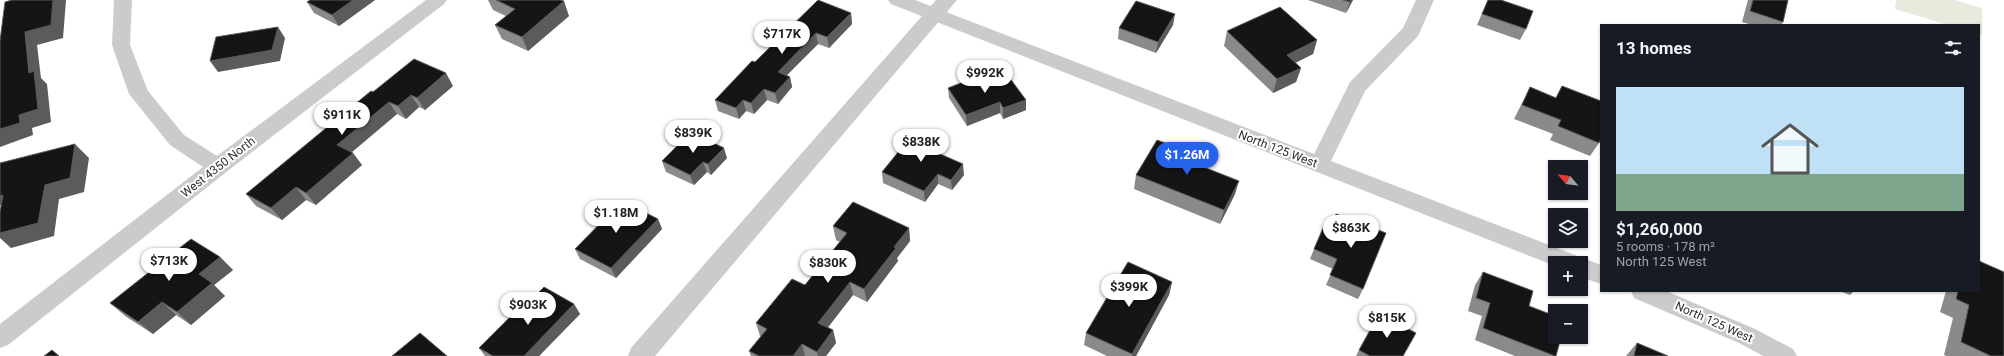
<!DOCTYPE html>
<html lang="en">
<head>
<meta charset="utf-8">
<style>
  :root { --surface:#171b24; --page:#242831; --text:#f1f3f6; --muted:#9ea1a6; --line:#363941; --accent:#2563eb }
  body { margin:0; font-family:Roboto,sans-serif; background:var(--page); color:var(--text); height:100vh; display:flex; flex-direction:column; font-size:15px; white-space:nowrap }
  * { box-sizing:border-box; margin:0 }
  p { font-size:13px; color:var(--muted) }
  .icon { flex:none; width:22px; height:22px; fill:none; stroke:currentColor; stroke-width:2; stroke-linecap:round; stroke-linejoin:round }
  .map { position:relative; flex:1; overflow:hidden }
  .drawer { position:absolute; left:1600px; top:24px; width:380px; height:268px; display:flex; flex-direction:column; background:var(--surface); border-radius:0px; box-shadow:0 1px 3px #0004 }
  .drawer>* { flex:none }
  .needle { width:26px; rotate:299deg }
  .buttons { position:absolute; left:1548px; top:160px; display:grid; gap:8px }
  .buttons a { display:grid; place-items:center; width:40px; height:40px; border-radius:0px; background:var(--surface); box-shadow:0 1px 3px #0004; font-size:20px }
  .price { position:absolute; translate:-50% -34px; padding:0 9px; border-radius:14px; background:#fff; color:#222; font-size:13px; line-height:26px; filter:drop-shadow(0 1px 2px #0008) }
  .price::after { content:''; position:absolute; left:50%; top:24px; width:12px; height:9px; margin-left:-6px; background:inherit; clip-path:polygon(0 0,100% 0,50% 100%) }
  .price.active { background:var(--accent); color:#fff }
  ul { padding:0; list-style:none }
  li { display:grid; align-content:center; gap:8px; height:212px; padding:0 16px }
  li+li { border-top:1px solid var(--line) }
  li span { display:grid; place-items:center; height:124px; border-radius:0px; color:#555 }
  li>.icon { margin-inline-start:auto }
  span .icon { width:72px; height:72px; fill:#fffc; stroke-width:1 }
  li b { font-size:17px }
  h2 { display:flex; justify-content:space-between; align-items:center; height:48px; padding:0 16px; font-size:17px }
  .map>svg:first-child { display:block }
</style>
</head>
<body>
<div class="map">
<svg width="2004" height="356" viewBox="0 0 2004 356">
  <rect width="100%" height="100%" fill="#fff"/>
  <polygon fill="#e6ebdd" points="1896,0 1955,0 1982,8 1982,35 1979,34 1979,25 1948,25 1895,9"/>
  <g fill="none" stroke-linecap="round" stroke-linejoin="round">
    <g fill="#cbcbcb" fill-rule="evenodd">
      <polygon points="114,0 132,0 130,45 148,91 184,135 217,156 426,0 447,0 444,4 225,173 8,345 0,348 0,324 203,167 170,145 129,94 112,45"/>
      <polygon points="888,0 915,0 1314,154 1350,82 1403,28 1416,0 1434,0 1418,36 1365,91 1331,161 1601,265 1601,284 1581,277 1581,263 1555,263 1555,266 891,4"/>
      <polygon points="1631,291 1666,291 1755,329 1793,349 1797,356 1763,356 1739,343 1634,298"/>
    </g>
    <polygon fill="#cbcbcb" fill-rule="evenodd" points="936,0 957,0 655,356 628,356 631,348"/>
  </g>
  <g fill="#8a8a8a">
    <polygon points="375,0 339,26 314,13 307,2"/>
    <polygon points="488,0 560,0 569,16 528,51 502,39 495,25 506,16 493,10"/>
    <polygon points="1308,0 1353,0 1346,13"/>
    <polygon points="1488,0 1526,29 1520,40 1477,25"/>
    <polygon points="1748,0 1788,0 1783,22 1781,25 1752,25 1742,22"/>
    <polygon points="851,13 852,24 829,48 818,44 787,75 790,77 792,87 778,104 767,100 754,114 746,111 739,119 718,111 715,100 755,62"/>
    <polygon points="1173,25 1156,53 1118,39 1119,28"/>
    <polygon points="1227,31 1317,40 1313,54 1295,63 1301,68 1296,82 1273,93 1224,46"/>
    <polygon points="991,84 1026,110 1003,119 1000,113 967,126 949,98 948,88"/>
    <polygon points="453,86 425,110 419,107 406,119 397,114 352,152 362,165 316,205 306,200 282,220 256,206 246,194 373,92"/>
    <polygon points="1562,86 1599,143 1590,156 1550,140 1553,134 1514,119 1530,87 1556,98"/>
    <polygon points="940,151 938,153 964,175 952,190 938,184 925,202 883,183 882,172"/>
    <polygon points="727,158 711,175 707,172 694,185 666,172 662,161"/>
    <polygon points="1193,163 1235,194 1220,224 1134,189 1136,175"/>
    <polygon points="658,219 662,229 616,278 580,259 575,249"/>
    <polygon points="833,226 909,228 910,241 897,258 898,261 867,302 853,295 828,327 833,330 836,343 826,356 751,356 749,351 761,336 760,336 756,323 805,285 840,242 836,240"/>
    <polygon points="1329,230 1363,289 1358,299 1326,285 1333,269 1310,259 1314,249"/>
    <polygon points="220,257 233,270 214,285 225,296 191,325 176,315 153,334 125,316 110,303"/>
    <polygon points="1483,272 1556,356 1515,356 1475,340 1482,316 1468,311 1475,285"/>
    <polygon points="1172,282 1169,295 1136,356 1107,356 1084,345 1086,333"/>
    <polygon points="1840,291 1854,291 1850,295"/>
    <polygon points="1946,291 1979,291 2004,356 1947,356 1944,355 1953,318 1940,312"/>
    <polygon points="574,304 580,314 539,356 485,356 479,348 515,317"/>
    <polygon points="1637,343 1668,356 1626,356"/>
    <polygon points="1359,350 1403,356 1356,356"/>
  </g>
  <g fill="#5b5b5b">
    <polygon points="53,0 66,0 63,38 37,45 41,78 47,84 51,122 32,128 33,135 0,147 0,129 19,115 29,73 25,32"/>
    <polygon points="353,0 375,0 339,26 332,15"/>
    <polygon points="1351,0 1353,0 1346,13 1350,2"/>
    <polygon points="564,1 569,16 528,51 522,37"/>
    <polygon points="851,13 852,24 829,48 827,37"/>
    <polygon points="1175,14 1173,25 1156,53 1158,42"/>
    <polygon points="278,27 285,38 280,61 218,72 210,61"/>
    <polygon points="816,33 818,44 780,82 778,72"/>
    <polygon points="1317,40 1313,54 1283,69 1287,55"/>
    <polygon points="1301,68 1296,82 1273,93 1277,79"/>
    <polygon points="446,73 453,86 425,110 417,98"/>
    <polygon points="790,77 792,87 778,104 775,93"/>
    <polygon points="764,89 767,100 754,114 751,103"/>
    <polygon points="411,95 419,107 406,119 398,106"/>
    <polygon points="743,100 746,111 739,119 736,108"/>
    <polygon points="1026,100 1026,110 1003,119 1003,108"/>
    <polygon points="389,102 397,114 346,157 337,145"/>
    <polygon points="1000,102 1000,113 967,126 966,115"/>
    <polygon points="939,140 940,151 932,160 931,150"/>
    <polygon points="75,144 89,158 84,192 59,199 54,236 11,248 0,238 0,233 45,185"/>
    <polygon points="724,148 727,158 711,175 708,164"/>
    <polygon points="353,153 362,165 316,205 306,193"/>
    <polygon points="1195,154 1192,168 1191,162"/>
    <polygon points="703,162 707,172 694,185 690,175"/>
    <polygon points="963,164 964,175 952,190 951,180"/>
    <polygon points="938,174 938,184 925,202 924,191"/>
    <polygon points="1239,181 1235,194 1220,224 1224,210"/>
    <polygon points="296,187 306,200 282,220 271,208"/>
    <polygon points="3,195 8,212 0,205 0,196"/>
    <polygon points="658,219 662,229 616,278 611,268"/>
    <polygon points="909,228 910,241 897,258 898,261 867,302 864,289 894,247"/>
    <polygon points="220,257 233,270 214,285 225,296 191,325 177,312 199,274"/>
    <polygon points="850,282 853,295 822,335 818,323"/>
    <polygon points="1172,282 1169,295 1136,356 1132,356 1132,354"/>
    <polygon points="162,302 176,315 153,334 138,322"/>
    <polygon points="574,304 580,314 539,356 524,356"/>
    <polygon points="833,330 836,343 826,356 818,356 817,352"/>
    <polygon points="802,344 805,356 793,356"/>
  </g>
  <g fill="#151515" stroke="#5b5b5b">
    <polygon points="12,0 53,0 51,25 25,32 29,73 34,71 38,109 19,115 20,123 0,129 0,41 5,2"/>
    <polygon points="310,0 353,0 332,15 307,2"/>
    <polygon points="496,0 560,0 564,1 522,37 495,25 515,9"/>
    <polygon points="818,0 851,13 827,37 816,33 778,72 790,77 775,93 764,89 751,103 743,100 736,108 715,100 752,61 755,62"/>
    <polygon points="1343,0 1351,0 1350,2"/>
    <polygon points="1488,0 1501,0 1533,11 1526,29 1482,14"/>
    <polygon points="1753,0 1788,0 1783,22 1750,11"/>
    <polygon points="1136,1 1175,14 1158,42 1119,28"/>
    <polygon points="1280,7 1317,40 1287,55 1301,68 1277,79 1227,31"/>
    <polygon points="278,27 272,50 210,61 216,37"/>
    <polygon points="414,59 446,73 417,98 411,95 398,106 389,102 337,145 353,153 306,193 296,187 271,208 246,194 371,91 373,92"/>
    <polygon points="984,74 991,84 1009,77 1026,100 1003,108 1000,102 966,115 948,88"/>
    <polygon points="1562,86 1601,101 1601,138 1599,143 1558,126 1561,120 1522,105 1530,87 1556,98"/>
    <polygon points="916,130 939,140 931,150 963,164 951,180 938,174 924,191 882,172"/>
    <polygon points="691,132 724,148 708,164 703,162 690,175 662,161"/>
    <polygon points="1157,140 1195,154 1191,162 1239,181 1224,210 1136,175"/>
    <polygon points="75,144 70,178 45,185 38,223 0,233 0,212 3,195 0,196 0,163"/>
    <polygon points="622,201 658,219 611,268 575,249"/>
    <polygon points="853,202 909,228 894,247 896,248 864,289 850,282 818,323 833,330 817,352 802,344 793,356 759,356 749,351 767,329 756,323 792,279 805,285 847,233 833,226"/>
    <polygon points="1336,214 1386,233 1363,289 1330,275 1337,259 1314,249 1323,228 1329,230"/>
    <polygon points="191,239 220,257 199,274 212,283 177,312 162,302 138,322 110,303"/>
    <polygon points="1979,261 2004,272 2004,356 1991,356 1961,342 1969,305 1956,299 1958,291 1979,291"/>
    <polygon points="1128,262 1172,282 1132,354 1086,333"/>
    <polygon points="1483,272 1533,291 1529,306 1555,316 1555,337 1561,337 1556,356 1555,356 1483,328 1490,303 1476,298"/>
    <polygon points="544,287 574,304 524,356 493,356 479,348 512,315 515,317"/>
    <polygon points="1379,314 1416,333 1403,356 1370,356 1359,350"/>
    <polygon points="420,333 447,356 392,356"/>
    <polygon points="1637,343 1668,356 1634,356"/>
    <polygon points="52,350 59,356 44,356"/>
  </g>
  <g text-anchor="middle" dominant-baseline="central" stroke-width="4" stroke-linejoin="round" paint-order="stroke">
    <g font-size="12" fill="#2e2e2e" stroke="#fff">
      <text transform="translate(1278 149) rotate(21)">North 125 West</text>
      <text transform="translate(218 167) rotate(-38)">West 4350 North</text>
      <text transform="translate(1714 322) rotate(24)">North 125 West</text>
    </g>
  </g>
</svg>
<div class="buttons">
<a><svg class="needle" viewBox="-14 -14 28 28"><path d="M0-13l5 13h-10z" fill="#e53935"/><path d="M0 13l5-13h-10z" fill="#9ea1a6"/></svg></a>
<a><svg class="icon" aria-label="layers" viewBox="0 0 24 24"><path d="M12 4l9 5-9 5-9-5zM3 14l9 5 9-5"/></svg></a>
<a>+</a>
<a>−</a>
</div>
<b class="price" style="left:782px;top:55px">$717K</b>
<b class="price" style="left:985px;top:94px">$992K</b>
<b class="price" style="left:342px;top:136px">$911K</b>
<b class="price" style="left:693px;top:154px">$839K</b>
<b class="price" style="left:921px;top:163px">$838K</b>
<b class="price active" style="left:1187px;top:176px">$1.26M</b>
<b class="price" style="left:616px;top:234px">$1.18M</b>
<b class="price" style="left:1351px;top:249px">$863K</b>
<b class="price" style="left:169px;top:282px">$713K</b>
<b class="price" style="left:828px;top:284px">$830K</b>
<b class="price" style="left:1129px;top:308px">$399K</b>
<b class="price" style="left:528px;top:326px">$903K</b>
<b class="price" style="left:1387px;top:339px">$815K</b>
<section class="drawer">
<h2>13 homes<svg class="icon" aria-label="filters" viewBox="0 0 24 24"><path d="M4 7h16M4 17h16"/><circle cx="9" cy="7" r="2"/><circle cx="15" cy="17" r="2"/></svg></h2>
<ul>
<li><span style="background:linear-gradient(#bfe0f5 70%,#7fa58c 0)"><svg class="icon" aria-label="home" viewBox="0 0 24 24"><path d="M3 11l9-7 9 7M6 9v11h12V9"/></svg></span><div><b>$1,260,000</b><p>5 rooms · 178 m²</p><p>North 125 West</p></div></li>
</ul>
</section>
</div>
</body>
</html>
